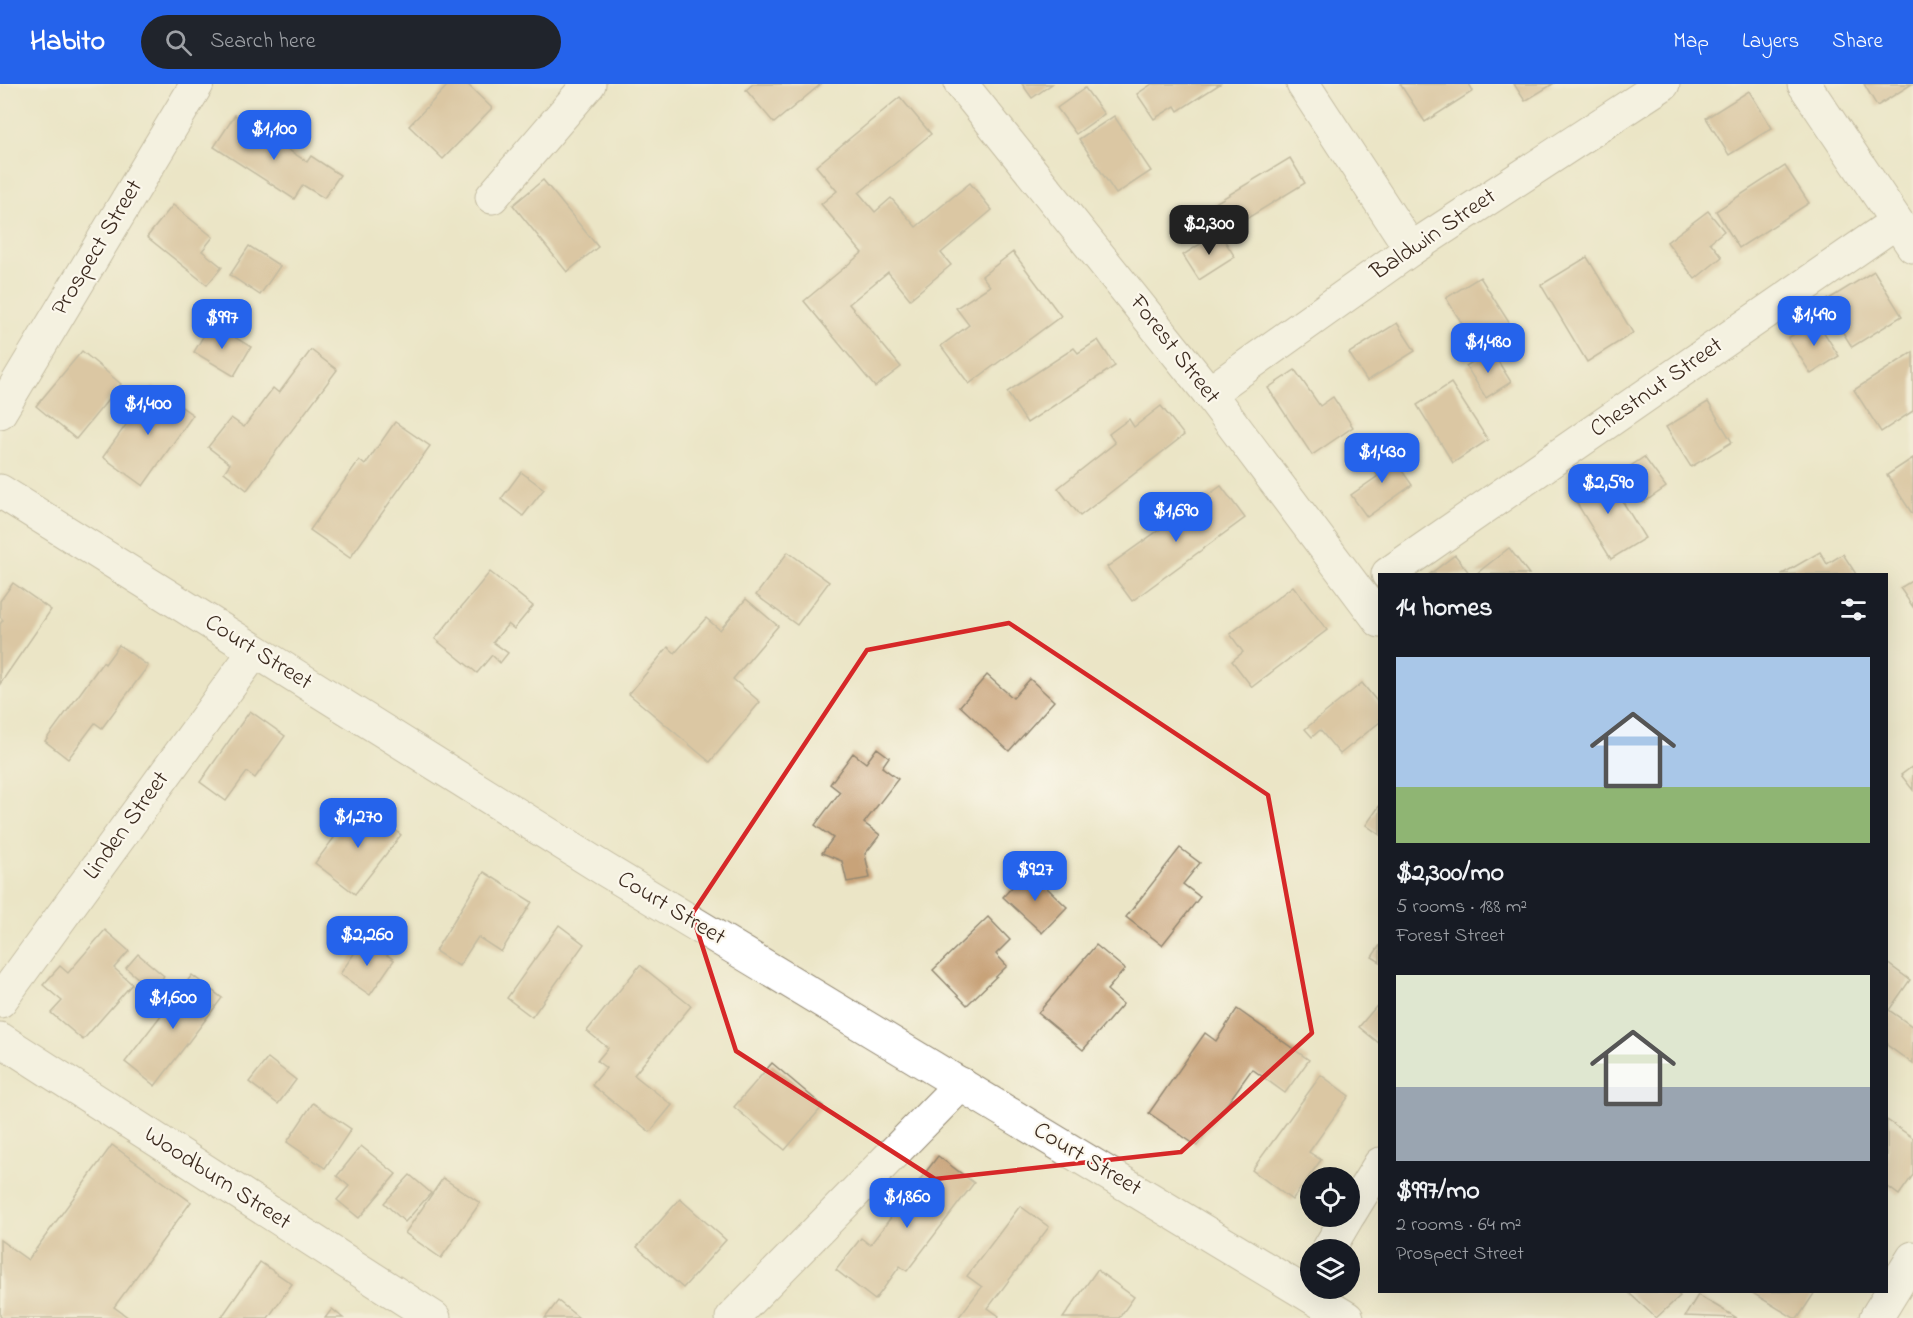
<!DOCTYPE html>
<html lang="en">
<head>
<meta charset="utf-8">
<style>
  :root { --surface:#171b24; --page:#20242c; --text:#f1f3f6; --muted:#9ea1a6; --accent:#2563eb }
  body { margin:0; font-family:"Indie Flower",sans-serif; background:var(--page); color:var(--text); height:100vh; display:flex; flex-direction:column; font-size:22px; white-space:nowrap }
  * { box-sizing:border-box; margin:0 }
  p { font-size:20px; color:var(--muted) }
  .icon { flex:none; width:33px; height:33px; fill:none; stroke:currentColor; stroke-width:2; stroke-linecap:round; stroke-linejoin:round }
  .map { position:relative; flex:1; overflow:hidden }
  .panel { position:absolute; left:1378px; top:489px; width:510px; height:720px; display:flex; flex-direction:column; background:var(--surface); border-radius:0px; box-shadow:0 6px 24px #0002 }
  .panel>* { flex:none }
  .tools { position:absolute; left:1300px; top:1083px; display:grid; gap:12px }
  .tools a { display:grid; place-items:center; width:60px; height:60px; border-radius:50%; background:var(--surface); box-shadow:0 6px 24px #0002; font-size:30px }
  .price { position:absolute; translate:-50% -51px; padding:0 14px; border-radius:12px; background:var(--accent); color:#fff; font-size:20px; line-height:39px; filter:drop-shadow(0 2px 3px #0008) }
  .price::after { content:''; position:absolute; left:50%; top:36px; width:18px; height:14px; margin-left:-9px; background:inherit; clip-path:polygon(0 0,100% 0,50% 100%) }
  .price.selected { background:#222; color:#fff }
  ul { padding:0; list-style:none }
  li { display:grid; align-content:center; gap:12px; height:318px; padding:0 18px }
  li span { display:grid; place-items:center; height:186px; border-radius:0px; color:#555 }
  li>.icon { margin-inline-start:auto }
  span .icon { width:108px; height:108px; fill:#fffc; stroke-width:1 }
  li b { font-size:26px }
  h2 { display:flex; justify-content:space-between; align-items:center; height:72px; padding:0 18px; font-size:26px }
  header { display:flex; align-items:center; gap:36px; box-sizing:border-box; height:84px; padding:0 30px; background:var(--accent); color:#fff }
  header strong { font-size:28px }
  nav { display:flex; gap:33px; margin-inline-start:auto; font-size:21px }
  .search { width:420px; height:54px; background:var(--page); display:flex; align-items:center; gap:15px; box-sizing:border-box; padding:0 21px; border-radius:33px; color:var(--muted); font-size:22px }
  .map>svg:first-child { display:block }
</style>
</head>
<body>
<header>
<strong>Habito</strong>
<div class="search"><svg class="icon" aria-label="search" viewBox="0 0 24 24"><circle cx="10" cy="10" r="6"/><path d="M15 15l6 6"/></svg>Search here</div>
<nav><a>Map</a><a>Layers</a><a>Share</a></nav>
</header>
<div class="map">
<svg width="1913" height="1234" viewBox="0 0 1913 1234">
  <rect width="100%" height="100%" fill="#fbf7ec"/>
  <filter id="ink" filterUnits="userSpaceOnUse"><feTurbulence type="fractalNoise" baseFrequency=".0167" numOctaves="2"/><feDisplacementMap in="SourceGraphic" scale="12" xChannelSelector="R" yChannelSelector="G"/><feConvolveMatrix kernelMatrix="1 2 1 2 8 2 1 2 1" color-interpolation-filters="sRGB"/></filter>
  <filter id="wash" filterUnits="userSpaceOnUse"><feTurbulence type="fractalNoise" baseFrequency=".008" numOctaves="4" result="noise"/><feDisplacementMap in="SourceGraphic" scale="24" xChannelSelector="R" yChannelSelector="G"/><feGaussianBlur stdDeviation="1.35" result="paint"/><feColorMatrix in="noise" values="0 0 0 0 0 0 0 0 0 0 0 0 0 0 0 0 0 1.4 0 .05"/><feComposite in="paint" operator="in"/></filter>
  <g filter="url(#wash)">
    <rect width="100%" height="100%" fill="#ebe5c6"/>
    <g id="blocks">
      <g fill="#c8a379">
        <polygon points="449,0 467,0 492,24 443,75 409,42"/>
        <polygon points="753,0 821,0 774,39 746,6"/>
        <polygon points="1022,0 1052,0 1032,14"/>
        <polygon points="1152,0 1220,0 1178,27 1175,22 1154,35 1137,10"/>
        <polygon points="1400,0 1469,0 1473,7 1425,38"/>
        <polygon points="1514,0 1553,0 1525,17"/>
        <polygon points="1864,0 1912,0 1877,22"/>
        <polygon points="1085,4 1104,30 1076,50 1057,24"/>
        <polygon points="1749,7 1772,44 1729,71 1706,34"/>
        <polygon points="900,13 931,50 859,109 875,128 891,114 916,143 970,99 992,126 941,169 951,181 910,215 888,188 849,220 901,283 875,303 804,217 862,169 821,120 837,107 816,82"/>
        <polygon points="235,31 307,78 311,72 340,91 324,114 303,101 294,115 214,63"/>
        <polygon points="1114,32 1151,87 1116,110 1079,55"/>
        <polygon points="1290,74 1305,99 1223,149 1207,124"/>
        <polygon points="1785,82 1809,119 1739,164 1716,127"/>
        <polygon points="543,96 598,163 567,188 513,121"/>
        <polygon points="173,121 213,153 202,167 222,183 207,201 147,153"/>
        <polygon points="1708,127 1724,147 1710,158 1722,173 1695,195 1667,158"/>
        <polygon points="1219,148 1235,173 1199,196 1183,171"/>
        <polygon points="249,162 280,182 260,211 230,191"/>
        <polygon points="1013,168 1061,232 969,300 941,262 969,241 956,224 990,202 982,192"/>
        <polygon points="1587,173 1633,249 1587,278 1541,201"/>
        <polygon points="1874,187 1902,232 1852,263 1824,218"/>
        <polygon points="1480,193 1510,240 1476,262 1446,214"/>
        <polygon points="1816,236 1839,272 1811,290 1788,254"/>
        <polygon points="211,239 251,263 234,292 194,268"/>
        <polygon points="1397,239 1415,267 1367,297 1349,269"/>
        <polygon points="1098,256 1115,282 1027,339 1007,308 1074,264 1078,269"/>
        <polygon points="311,266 337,286 247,406 224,388 230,380 208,363 231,334 244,343 273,304 279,309"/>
        <polygon points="1491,266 1511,298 1486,314 1466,282"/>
        <polygon points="82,267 121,300 76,355 36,322"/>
        <polygon points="1913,268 1913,327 1881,348 1854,306"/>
        <polygon points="1295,286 1320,322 1333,313 1353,343 1312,371 1268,304"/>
        <polygon points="1451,299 1488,356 1453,379 1417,321"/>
        <polygon points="153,303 193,331 143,402 103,373"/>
        <polygon points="1708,318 1732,358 1691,383 1666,343"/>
        <polygon points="1161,322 1184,351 1080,432 1058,404 1115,359 1109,350 1129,335 1134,343"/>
        <polygon points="395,338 430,362 350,474 310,446 359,376 365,381"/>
        <polygon points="1386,364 1412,401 1367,433 1351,411 1378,392 1368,377"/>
        <polygon points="1644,373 1666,403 1643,419 1622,388"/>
        <polygon points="1913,374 1913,431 1887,391"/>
        <polygon points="1604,387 1645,454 1611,475 1570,408"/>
        <polygon points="521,388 544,405 523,432 501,415"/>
        <polygon points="1221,402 1245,434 1132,517 1107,483"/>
        <polygon points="1509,464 1529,490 1476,490"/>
        <polygon points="788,468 829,498 797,541 756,511"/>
        <polygon points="1820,468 1827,480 1843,470 1856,490 1782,490"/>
        <polygon points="1455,471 1470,490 1430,490"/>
        <polygon points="490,488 533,522 514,545 508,540 493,558 508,569 500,579 492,571 477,589 435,555"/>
        <polygon points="1913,496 1913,523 1900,504"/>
        <polygon points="13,499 51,526 0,600 0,540 3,536 0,533 0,517"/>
        <polygon points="1293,502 1327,546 1252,603 1232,577 1243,568 1230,550"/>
        <polygon points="746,515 778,542 733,595 760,618 710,678 629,610 668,563 675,569 706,534 720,546"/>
        <polygon points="119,561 148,582 102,644 95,639 68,675 45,657 103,578 105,580"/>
        <polygon points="987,591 1013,614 1030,595 1054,617 1009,667 960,622"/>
        <polygon points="1362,599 1380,621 1380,638 1340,670 1320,646 1312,653 1305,645"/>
        <polygon points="250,627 285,652 255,694 247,688 226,717 200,698"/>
        <polygon points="877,664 889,673 882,683 898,695 864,739 880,751 865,770 870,794 847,798 842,777 822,769 833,754 815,741 840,708 830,700 853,669 866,679"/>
        <polygon points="1913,682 1913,706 1901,691"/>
        <polygon points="360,719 401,751 355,810 315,779"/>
        <polygon points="1380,721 1380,751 1366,741"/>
        <polygon points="1180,764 1200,779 1183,800 1200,813 1162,861 1126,833"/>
        <polygon points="1028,786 1067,823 1042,849 1003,813"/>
        <polygon points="484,788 532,818 501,868 478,853 459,882 435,867"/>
        <polygon points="988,833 1010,856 996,870 1007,882 967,921 933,886"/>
        <polygon points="559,841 584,860 532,933 507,914"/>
        <polygon points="105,846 129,867 114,884 132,900 83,956 51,929 62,917 43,901 60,882 68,889"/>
        <polygon points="364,855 394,876 370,911 340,890"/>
        <polygon points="1096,861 1125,885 1107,906 1123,920 1083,966 1038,929"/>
        <polygon points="1380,861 1380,878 1372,873"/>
        <polygon points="138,870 164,892 153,907 126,884"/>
        <polygon points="1887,879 1910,896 1889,926 1913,943 1913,980 1887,961"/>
        <polygon points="640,881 691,922 634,991 672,1021 650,1048 592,1001 606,984 597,977 608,964 587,947"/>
        <polygon points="192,891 222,914 155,1002 125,978"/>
        <polygon points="1380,918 1380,960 1359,943"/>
        <polygon points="1237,925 1309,976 1285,1009 1252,985 1197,1062 1149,1029 1205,949 1216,957"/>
        <polygon points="268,974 296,996 278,1020 249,998"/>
        <polygon points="772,979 823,1022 785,1066 734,1023"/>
        <polygon points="1321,991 1349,1012 1309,1068 1321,1076 1292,1116 1252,1086"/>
        <polygon points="313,1019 351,1045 325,1084 287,1058"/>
        <polygon points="1887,1036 1913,1054 1913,1091 1899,1111 1887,1102"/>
        <polygon points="112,1061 191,1118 114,1223 129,1234 2,1234 0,1232 0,1156 28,1176"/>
        <polygon points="361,1062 396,1090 359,1134 337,1116 349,1102 337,1092"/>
        <polygon points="938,1072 974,1099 907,1187 900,1182 875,1216 836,1186 861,1154 870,1161"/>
        <polygon points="410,1091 431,1109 405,1138 384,1119"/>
        <polygon points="443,1094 480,1119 441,1174 405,1149"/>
        <polygon points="680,1115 726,1156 683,1204 637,1163"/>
        <polygon points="1020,1122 1049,1143 988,1224 999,1232 998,1234 958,1234 982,1203 967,1192"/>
        <polygon points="260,1178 292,1200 268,1234 221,1234"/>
        <polygon points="1097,1186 1134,1213 1119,1234 1063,1234"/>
        <polygon points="1628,1208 1675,1208 1680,1212 1656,1234"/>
        <polygon points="1751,1208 1815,1208 1798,1234 1794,1234"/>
        <polygon points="1698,1211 1737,1234 1685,1232"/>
        <polygon points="558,1217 579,1234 545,1234"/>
        <polygon points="332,1225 343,1234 325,1234"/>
      </g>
    </g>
  </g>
  <g filter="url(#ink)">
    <use href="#blocks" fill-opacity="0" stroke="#938872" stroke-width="1.5"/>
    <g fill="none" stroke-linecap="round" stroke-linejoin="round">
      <g stroke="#938872" stroke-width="35">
        <g id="minor">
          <polyline points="961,0 1209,309 1380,537"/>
          <polyline points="1303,0 1411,165"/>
          <polyline points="1804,0 1913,162"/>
          <polyline points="492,113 589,0"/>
          <polyline points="1209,309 1411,165 1663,0"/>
          <polyline points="0,328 197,0"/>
          <polyline points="1388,490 1896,138"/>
          <polyline points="0,917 255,567"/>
          <polyline points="0,955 434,1234"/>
          <polyline points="1350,1129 1380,1080"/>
          <polyline points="1328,1166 1348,1132"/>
          <polyline points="732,1234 961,1000"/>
          <polyline points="1876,1234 1913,1174"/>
        </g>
      </g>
      <g stroke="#938872" stroke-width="35">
        <polyline id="major" points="0,407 604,785 1347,1234"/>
      </g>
      <use href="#minor" stroke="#fff" stroke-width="33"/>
      <use href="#major" stroke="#fff" stroke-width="33"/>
    </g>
  </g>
  <path d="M0 0H1913V1234H0ZM 1009,539 L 1268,711 L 1312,949 L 1181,1068 L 935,1095 L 736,967 L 692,830 L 867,566 Z" fill="#ebe5c6" fill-opacity=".55" fill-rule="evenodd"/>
  <path fill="none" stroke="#d62828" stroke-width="4.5" stroke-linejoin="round" d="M 1009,539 L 1268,711 L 1312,949 L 1181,1068 L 935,1095 L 736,967 L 692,830 L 867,566 Z"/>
  <g text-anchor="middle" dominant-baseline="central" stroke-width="4.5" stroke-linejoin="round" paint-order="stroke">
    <g font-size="24" fill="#3b2a1e" stroke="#fbf7ec">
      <text transform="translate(1434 151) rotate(-34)">Baldwin Street</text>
      <text transform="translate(98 164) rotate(-59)">Prospect Street</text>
      <text transform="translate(1174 266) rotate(52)">Forest Street</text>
      <text transform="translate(1657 304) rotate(-35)">Chestnut Street</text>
      <text transform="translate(258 569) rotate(32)">Court Street</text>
      <text transform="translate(127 742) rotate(-54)">Linden Street</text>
      <text transform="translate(671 825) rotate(31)">Court Street</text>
      <text transform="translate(1087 1076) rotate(31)">Court Street</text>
      <text transform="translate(217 1095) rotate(33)">Woodburn Street</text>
    </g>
  </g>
</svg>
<div class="tools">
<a><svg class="icon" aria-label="locate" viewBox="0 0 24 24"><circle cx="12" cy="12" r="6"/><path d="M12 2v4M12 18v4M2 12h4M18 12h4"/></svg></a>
<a><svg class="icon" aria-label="layers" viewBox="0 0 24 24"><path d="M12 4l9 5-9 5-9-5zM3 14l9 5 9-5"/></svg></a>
</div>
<b class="price" style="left:274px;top:77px">$1,100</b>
<b class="price selected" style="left:1209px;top:172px">$2,300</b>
<b class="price" style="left:1814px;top:263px">$1,490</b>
<b class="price" style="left:222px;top:266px">$997</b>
<b class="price" style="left:1488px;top:290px">$1,480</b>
<b class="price" style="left:148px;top:352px">$1,400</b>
<b class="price" style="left:1382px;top:400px">$1,430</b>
<b class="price" style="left:1608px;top:431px">$2,590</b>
<b class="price" style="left:1176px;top:459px">$1,690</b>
<b class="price" style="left:358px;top:765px">$1,270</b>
<b class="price" style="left:1035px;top:818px">$927</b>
<b class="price" style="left:367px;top:883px">$2,260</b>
<b class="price" style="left:173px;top:946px">$1,600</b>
<b class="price" style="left:907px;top:1145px">$1,860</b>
<section class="panel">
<h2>14 homes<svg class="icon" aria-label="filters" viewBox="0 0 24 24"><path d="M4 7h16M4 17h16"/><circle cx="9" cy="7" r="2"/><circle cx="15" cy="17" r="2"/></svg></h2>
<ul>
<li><span style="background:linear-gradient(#a9c7e8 70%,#8fb573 0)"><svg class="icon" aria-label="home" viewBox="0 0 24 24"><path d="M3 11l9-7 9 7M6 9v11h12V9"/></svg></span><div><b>$2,300/mo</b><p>5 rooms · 188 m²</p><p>Forest Street</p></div></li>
<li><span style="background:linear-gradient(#dfe7d0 60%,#9aa5b1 0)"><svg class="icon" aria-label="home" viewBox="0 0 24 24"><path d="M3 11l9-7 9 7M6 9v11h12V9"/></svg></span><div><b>$997/mo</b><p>2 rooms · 64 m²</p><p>Prospect Street</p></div></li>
</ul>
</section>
</div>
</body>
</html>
